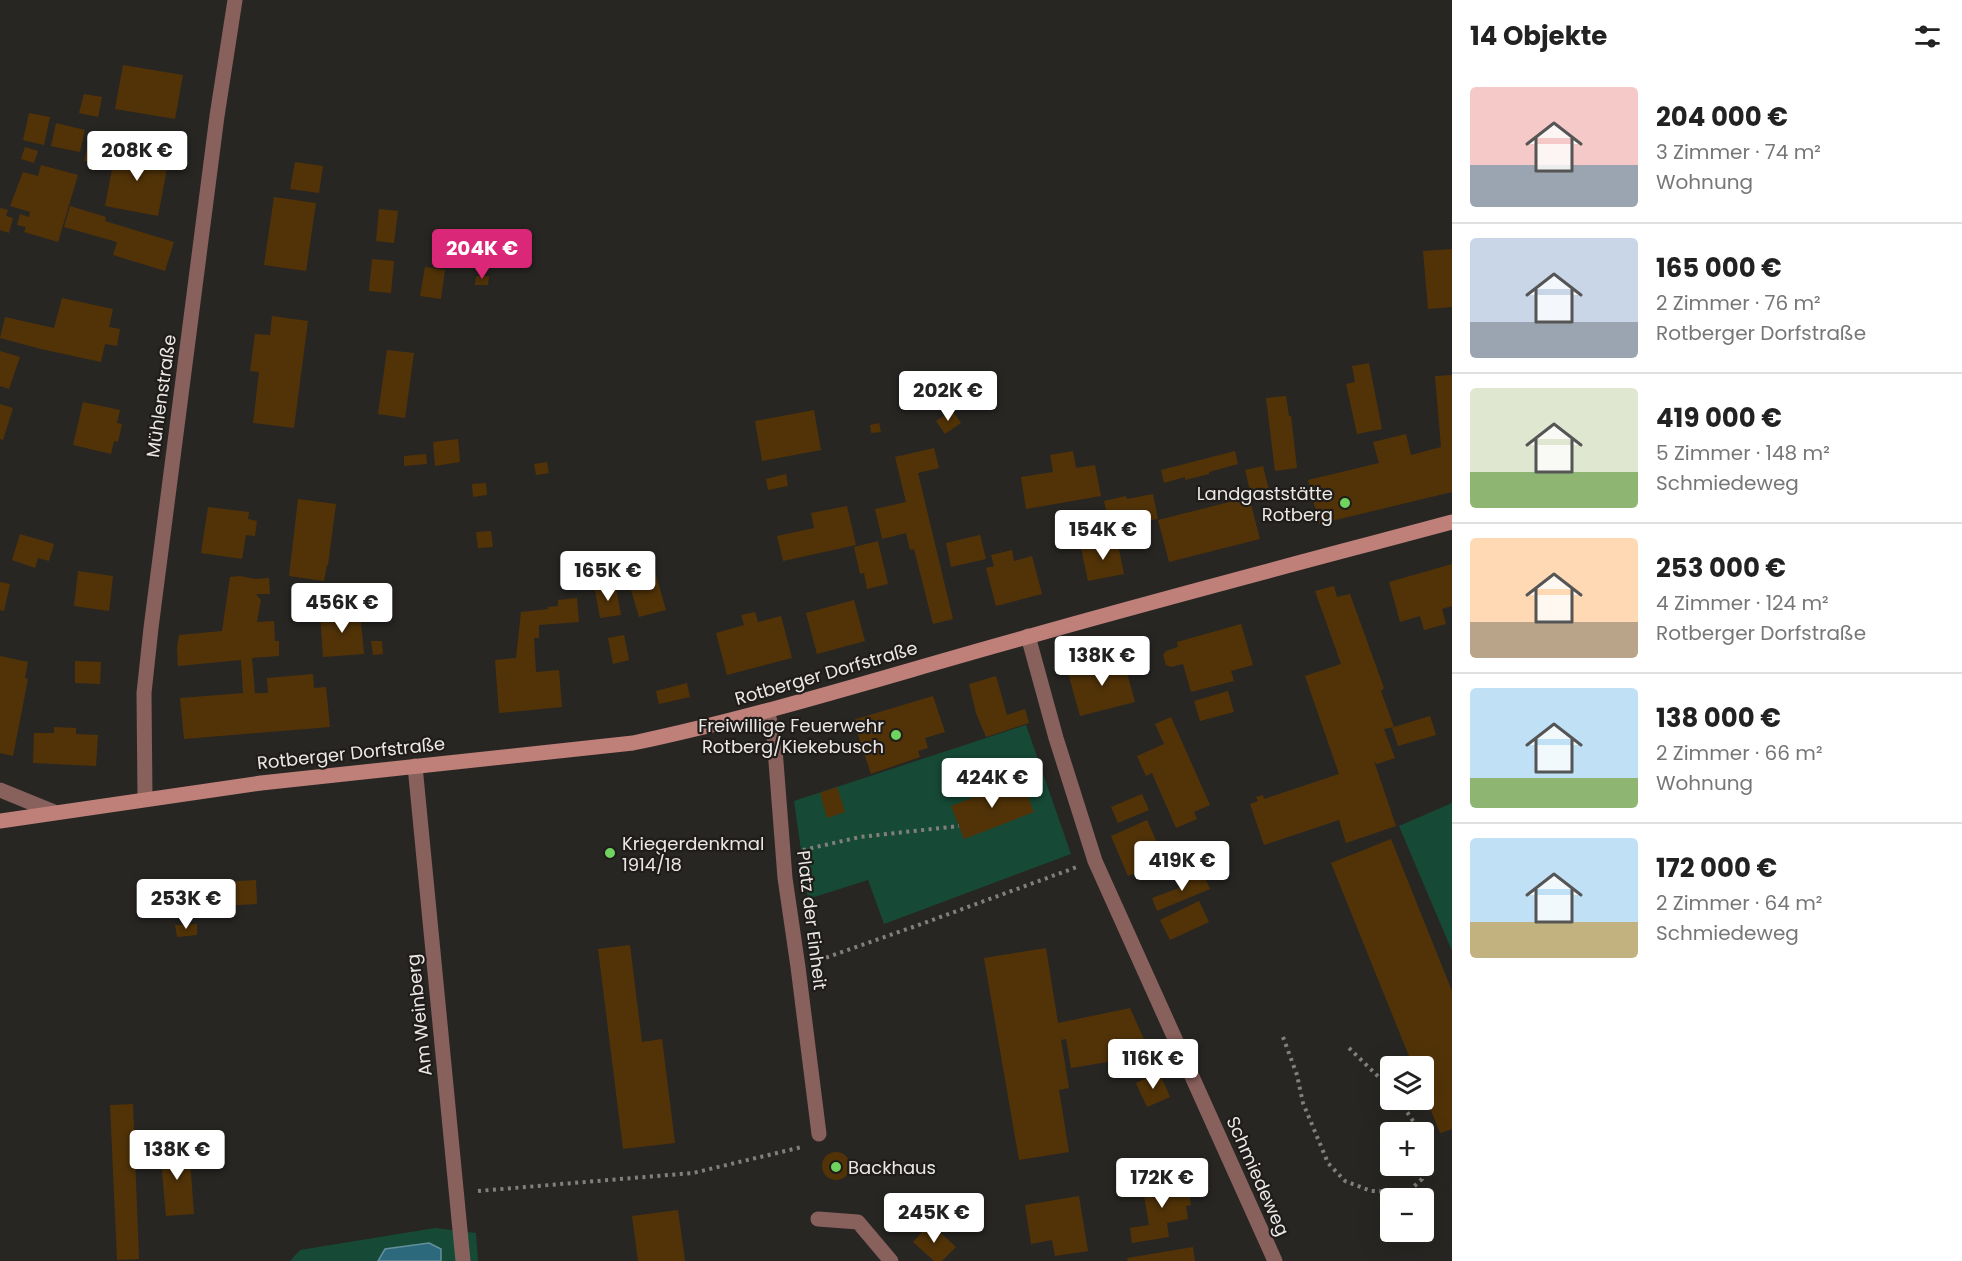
<!DOCTYPE html>
<html lang="de">
<head>
<meta charset="utf-8">
<style>
  :root { --surface:#fff; --page:#f6f6f6; --text:#222; --muted:#767676; --line:#e0e0e0; --accent:#db2777 }
  body { margin:0; font-family:Poppins,sans-serif; background:var(--page); color:var(--text); height:100vh; display:flex; flex-direction:column; font-size:22px; white-space:nowrap }
  * { box-sizing:border-box; margin:0 }
  p { font-size:20px; color:var(--muted) }
  .icon { flex:none; width:33px; height:33px; fill:none; stroke:currentColor; stroke-width:2; stroke-linecap:round; stroke-linejoin:round }
  .map { position:relative; flex:1; overflow:hidden }
  .sheet { display:flex; flex-direction:column; background:var(--surface); width:510px }
  .sheet>* { flex:none }
  .controls { position:absolute; left:1380px; top:1056px; display:grid; gap:12px }
  .controls a { display:grid; place-items:center; width:54px; height:54px; border-radius:6px; background:var(--surface); box-shadow:0 6px 24px #0002; font-size:30px }
  .price { position:absolute; translate:-50% -51px; padding:0 14px; border-radius:6px; background:#fff; color:#222; font-size:20px; line-height:39px; filter:drop-shadow(0 2px 3px #0008) }
  .price::after { content:''; position:absolute; left:50%; top:36px; width:18px; height:14px; margin-left:-9px; background:inherit; clip-path:polygon(0 0,100% 0,50% 100%) }
  .price.active { background:var(--accent); color:#fff }
  ul { padding:0; list-style:none }
  li { display:flex; align-items:center; gap:18px; height:150px; padding:0 18px }
  li+li { border-top:2px solid var(--line) }
  li span { display:grid; place-items:center; flex:none; width:168px; height:120px; border-radius:6px; color:#555 }
  li>.icon { margin-inline-start:auto }
  span .icon { width:72px; height:72px; fill:#fffc; stroke-width:1 }
  li b { font-size:26px }
  h2 { display:flex; justify-content:space-between; align-items:center; height:72px; padding:0 18px; font-size:26px }
  main { display:flex; flex:1; min-height:0 }
  .map>svg:first-child { display:block }
</style>
</head>
<body>
<main>
<div class="map">
<svg width="1452" height="1261" viewBox="0 0 1452 1261">
  <rect width="100%" height="100%" fill="#282623"/>
  <g fill="#164a36">
    <polygon points="1026,725 1071,854 884,924 868,880 808,899 794,801"/>
    <polygon points="1452,803 1452,951 1399,826"/>
    <polygon points="435,1228 476,1233 478,1261 441,1261 441,1249 385,1248 378,1261 290,1261 300,1250"/>
  </g>
  <polygon fill="#2c697d" stroke="#658f9c" stroke-width="1.5" points="429,1243 441,1249 441,1261 378,1261 385,1249"/>
  <g fill="#523308">
    <polygon points="123,65 183,75 175,119 115,109"/>
    <polygon points="84,94 102,97 98,117 79,113"/>
    <polygon points="29,113 50,117 44,145 23,140"/>
    <polygon points="56,123 85,130 80,152 51,146"/>
    <polygon points="88,143 112,147 108,166 84,161"/>
    <polygon points="25,147 38,151 34,163 21,159"/>
    <polygon points="116,148 169,158 158,216 105,206"/>
    <polygon points="295,162 323,166 319,193 290,189"/>
    <polygon points="41,165 78,175 58,242 24,232 26,227 17,225 20,214 29,217 30,212 10,206 23,172 38,176"/>
    <polygon points="274,197 316,203 306,271 264,265"/>
    <polygon points="70,206 106,217 105,221 174,242 165,271 113,255 117,242 64,227"/>
    <polygon points="0,208 8,210 6,216 13,218 9,233 0,230"/>
    <polygon points="379,209 398,211 394,243 376,241"/>
    <polygon points="1452,249 1452,307 1428,309 1423,251"/>
    <polygon points="372,259 394,261 391,293 369,291"/>
    <polygon points="425,267 445,270 441,299 420,296"/>
    <polygon points="476,276 489,276 488,285 475,285"/>
    <polygon points="62,298 113,309 109,327 120,329 117,346 105,344 101,362 41,349 0,338 5,317 54,328"/>
    <polygon points="272,316 308,321 294,428 253,423 259,372 250,371 255,334 270,335"/>
    <polygon points="387,350 414,353 405,418 378,414"/>
    <polygon points="0,351 20,357 9,389 0,386"/>
    <polygon points="1369,363 1382,429 1357,434 1346,384 1355,382 1352,366"/>
    <polygon points="1452,375 1452,492 1319,524 1308,480 1379,463 1373,442 1406,434 1411,455 1441,447 1435,376"/>
    <polygon points="1286,396 1289,416 1291,416 1297,468 1275,471 1266,398"/>
    <polygon points="83,402 120,410 117,423 122,424 118,442 114,441 111,454 73,445"/>
    <polygon points="0,404 13,408 3,440 0,439"/>
    <polygon points="814,410 821,450 762,461 755,421"/>
    <polygon points="952,410 961,423 945,434 936,421"/>
    <polygon points="879,423 881,432 871,433 870,425"/>
    <polygon points="458,439 460,462 435,466 433,442"/>
    <polygon points="934,448 939,468 918,473 953,619 933,624 914,549 910,550 906,533 882,539 875,509 906,502 895,457"/>
    <polygon points="1073,451 1076,468 1095,465 1101,496 1026,509 1021,477 1053,472 1050,455"/>
    <polygon points="1235,451 1238,464 1209,472 1209,474 1185,480 1185,477 1164,483 1161,470"/>
    <polygon points="426,454 427,464 404,466 404,456"/>
    <polygon points="547,462 549,473 536,475 534,464"/>
    <polygon points="1263,466 1269,490 1251,495 1245,470"/>
    <polygon points="786,474 788,486 768,490 766,479"/>
    <polygon points="486,483 487,495 473,497 472,484"/>
    <polygon points="1153,494 1158,519 1132,524 1134,532 1112,537 1104,501 1126,496 1127,499"/>
    <polygon points="1249,497 1260,539 1169,562 1158,520"/>
    <polygon points="298,499 336,504 328,565 327,565 324,581 289,576"/>
    <polygon points="847,506 856,545 783,561 777,536 814,528 811,513"/>
    <polygon points="208,507 249,512 248,519 257,521 255,536 246,535 242,559 201,553"/>
    <polygon points="491,531 493,547 478,548 476,532"/>
    <polygon points="20,534 54,544 49,561 38,558 35,568 12,560"/>
    <polygon points="980,535 986,559 951,567 946,543"/>
    <polygon points="1117,540 1124,574 1088,581 1081,548"/>
    <polygon points="878,541 888,584 867,589 864,573 860,574 854,547"/>
    <polygon points="1012,550 1014,561 1032,556 1042,594 996,606 986,568 994,566 991,555"/>
    <polygon points="1452,564 1452,606 1442,609 1446,624 1424,630 1420,616 1400,622 1389,582"/>
    <polygon points="653,565 666,610 639,617 626,573"/>
    <polygon points="78,571 113,576 109,611 74,606"/>
    <polygon points="240,576 255,579 269,578 270,594 256,594 261,600 257,622 274,621 275,641 279,641 279,656 252,658 255,693 268,693 267,678 313,674 314,688 326,687 330,727 184,739 180,698 243,693 241,660 178,666 177,647 179,635 222,631 230,577"/>
    <polygon points="0,582 10,584 4,611 0,610"/>
    <polygon points="1334,586 1337,597 1350,594 1384,688 1381,691 1394,727 1430,716 1436,735 1398,746 1392,728 1394,727 1384,729 1395,758 1377,764 1374,761 1396,826 1346,843 1339,820 1264,845 1250,804 1258,801 1256,797 1263,795 1264,799 1339,774 1305,676 1341,664 1315,591"/>
    <polygon points="616,587 621,615 600,618 595,590"/>
    <polygon points="577,598 579,622 539,625 539,638 534,638 536,672 559,670 562,707 499,713 495,660 516,658 521,612 548,609 548,607 558,606 558,600"/>
    <polygon points="854,600 865,641 817,654 806,613"/>
    <polygon points="360,611 364,654 323,657 320,613"/>
    <polygon points="755,612 758,622 781,616 792,658 727,675 716,633 744,625 741,615"/>
    <polygon points="1241,624 1253,665 1231,671 1234,681 1191,692 1183,664 1171,667 1166,665 1163,655 1166,651 1178,647 1177,642"/>
    <polygon points="624,635 629,660 613,664 608,638"/>
    <polygon points="371,641 382,641 383,654 373,655"/>
    <polygon points="0,656 28,662 25,678 28,679 13,756 0,753"/>
    <polygon points="1123,658 1135,702 1080,716 1068,673"/>
    <polygon points="75,661 101,662 100,684 75,683"/>
    <polygon points="996,676 1007,715 1025,709 1029,723 986,737 976,713 969,684"/>
    <polygon points="687,683 690,697 659,704 656,691"/>
    <polygon points="1228,691 1234,712 1200,721 1194,701"/>
    <polygon points="933,696 945,732 925,738 928,748 918,751 920,757 871,774 853,720"/>
    <polygon points="1171,717 1210,805 1194,812 1197,819 1176,828 1152,773 1146,776 1137,756 1164,744 1155,724"/>
    <polygon points="54,727 76,728 76,734 98,735 96,766 33,763 34,733 54,733"/>
    <polygon points="1021,779 1034,812 964,839 951,806"/>
    <polygon points="837,787 845,812 827,818 820,793"/>
    <polygon points="1142,794 1149,810 1118,823 1111,807"/>
    <polygon points="1147,820 1165,861 1128,876 1111,836"/>
    <polygon points="1391,839 1452,991 1452,1129 1440,1133 1424,1093 1424,1066 1413,1066 1331,863"/>
    <polygon points="1203,873 1210,889 1157,911 1152,898 1179,888 1178,885"/>
    <polygon points="256,880 257,904 224,906 223,882"/>
    <polygon points="1199,901 1209,922 1170,940 1160,920"/>
    <polygon points="197,924 197,935 177,937 175,925"/>
    <polygon points="630,945 642,1042 662,1039 675,1143 623,1149 598,949"/>
    <polygon points="1046,948 1058,1023 1130,1008 1151,1055 1071,1068 1066,1039 1061,1040 1069,1088 1059,1090 1069,1152 1019,1160 984,958"/>
    <polygon points="1159,1072 1170,1097 1147,1107 1136,1083"/>
    <polygon points="133,1104 139,1259 117,1260 110,1105"/>
    <polygon points="189,1147 194,1214 166,1216 160,1149"/>
    <circle cx="836" cy="1166" r="14"/>
    <polygon points="1181,1178 1183,1192 1189,1191 1191,1205 1186,1206 1188,1219 1167,1223 1169,1237 1132,1243 1130,1228 1149,1225 1142,1184"/>
    <polygon points="1079,1196 1088,1251 1055,1256 1052,1240 1031,1244 1025,1205"/>
    <polygon points="678,1210 685,1261 638,1261 632,1216"/>
    <polygon points="930,1223 956,1247 942,1261 934,1261 913,1242"/>
    <polygon points="1193,1247 1195,1261 1128,1261 1127,1258"/>
  </g>
  <g fill="none" stroke-linecap="round" stroke-linejoin="round">
    <g stroke="#82807d" stroke-width="4" stroke-dasharray="3 4.5" stroke-linecap="butt">
      <polyline points="803,850 860,837 959,826"/>
      <polyline points="819,960 916,926 1077,867"/>
      <polyline points="1283,1037 1297,1075 1303,1103 1328,1163 1345,1181 1371,1191 1408,1192 1422,1179 1423,1166"/>
      <polyline points="1349,1048 1390,1088"/>
      <polyline points="1399,1100 1417,1127 1418,1132"/>
      <polyline points="1424,1153 1424,1160"/>
      <polyline points="478,1191 693,1173 802,1147"/>
    </g>
    <polyline stroke="#88605c" stroke-width="15" points="818,1219 858,1222 891,1261"/>
    <g stroke="#88605c" stroke-width="15">
      <polyline points="1028,636 1056,738 1095,861 1275,1261"/>
      <polyline points="767,711 774,736 785,878 798,967 819,1134"/>
      <polyline points="415,766 463,1261"/>
      <polyline points="0,790 54,812"/>
      <polyline points="145,798 144,693 151,628 217,116 235,0"/>
    </g>
    <path stroke="#bf8079" stroke-width="15" d="M 0,821 L 261,783 L 633,743 C 766,715 896,673 1027,637 C 1168,597 1310,560 1452,522"/>
  </g>
  <g fill="#70d35f" stroke="#1f1c1a" stroke-width="2">
    <circle cx="1345" cy="503" r="6"/>
    <circle cx="896" cy="735" r="6"/>
    <circle cx="610" cy="853" r="6"/>
    <circle cx="836" cy="1167" r="6"/>
  </g>
  <g text-anchor="middle" dominant-baseline="central" stroke-width="4.5" stroke-linejoin="round" paint-order="stroke">
    <g font-size="18" fill="#eae8e6" stroke="#1f1c1a">
      <text transform="translate(161 396) rotate(-82)">Mühlenstraße</text>
      <text transform="translate(826 673) rotate(-16)">Rotberger Dorfstraße</text>
      <text transform="translate(351 753) rotate(-6)">Rotberger Dorfstraße</text>
      <text transform="translate(812 920) rotate(83)">Platz der Einheit</text>
      <text transform="translate(419 1015) rotate(-96)">Am Weinberg</text>
      <text transform="translate(1258 1176) rotate(66)">Schmiedeweg</text>
    </g>
    <g font-size="18" fill="#eae8e6" stroke="#1f1c1a" text-anchor="end">
      <text x="1333" y="493">Landgaststätte<tspan x="1333" dy="21">Rotberg</tspan></text>
      <text x="884" y="725">Freiwillige Feuerwehr<tspan x="884" dy="21">Rotberg/Kiekebusch</tspan></text>
      <text x="622" y="843" text-anchor="start">Kriegerdenkmal<tspan x="622" dy="21">1914/18</tspan></text>
      <text x="848" y="1167" text-anchor="start">Backhaus</text>
    </g>
  </g>
</svg>
<div class="controls">
<a><svg class="icon" aria-label="layers" viewBox="0 0 24 24"><path d="M12 4l9 5-9 5-9-5zM3 14l9 5 9-5"/></svg></a>
<a>+</a>
<a>−</a>
</div>
<b class="price" style="left:137px;top:182px">208K €</b>
<b class="price active" style="left:482px;top:280px">204K €</b>
<b class="price" style="left:948px;top:422px">202K €</b>
<b class="price" style="left:1103px;top:561px">154K €</b>
<b class="price" style="left:608px;top:602px">165K €</b>
<b class="price" style="left:342px;top:634px">456K €</b>
<b class="price" style="left:1102px;top:687px">138K €</b>
<b class="price" style="left:992px;top:809px">424K €</b>
<b class="price" style="left:1182px;top:892px">419K €</b>
<b class="price" style="left:186px;top:930px">253K €</b>
<b class="price" style="left:1153px;top:1090px">116K €</b>
<b class="price" style="left:177px;top:1181px">138K €</b>
<b class="price" style="left:1162px;top:1209px">172K €</b>
<b class="price" style="left:934px;top:1244px">245K €</b>
</div>
<section class="sheet">
<h2>14 Objekte<svg class="icon" aria-label="filters" viewBox="0 0 24 24"><path d="M4 7h16M4 17h16"/><circle cx="9" cy="7" r="2"/><circle cx="15" cy="17" r="2"/></svg></h2>
<ul>
<li><span style="background:linear-gradient(#f6c9c9 65%,#9aa5b1 0)"><svg class="icon" aria-label="home" viewBox="0 0 24 24"><path d="M3 11l9-7 9 7M6 9v11h12V9"/></svg></span><div><b>204 000 €</b><p>3 Zimmer · 74 m²</p><p>Wohnung</p></div></li>
<li><span style="background:linear-gradient(#c9d6e8 70%,#9aa5b1 0)"><svg class="icon" aria-label="home" viewBox="0 0 24 24"><path d="M3 11l9-7 9 7M6 9v11h12V9"/></svg></span><div><b>165 000 €</b><p>2 Zimmer · 76 m²</p><p>Rotberger Dorfstraße</p></div></li>
<li><span style="background:linear-gradient(#dfe7d0 70%,#8fb573 0)"><svg class="icon" aria-label="home" viewBox="0 0 24 24"><path d="M3 11l9-7 9 7M6 9v11h12V9"/></svg></span><div><b>419 000 €</b><p>5 Zimmer · 148 m²</p><p>Schmiedeweg</p></div></li>
<li><span style="background:linear-gradient(#ffd9b3 70%,#b9a48a 0)"><svg class="icon" aria-label="home" viewBox="0 0 24 24"><path d="M3 11l9-7 9 7M6 9v11h12V9"/></svg></span><div><b>253 000 €</b><p>4 Zimmer · 124 m²</p><p>Rotberger Dorfstraße</p></div></li>
<li><span style="background:linear-gradient(#bfe0f5 75%,#8fb573 0)"><svg class="icon" aria-label="home" viewBox="0 0 24 24"><path d="M3 11l9-7 9 7M6 9v11h12V9"/></svg></span><div><b>138 000 €</b><p>2 Zimmer · 66 m²</p><p>Wohnung</p></div></li>
<li><span style="background:linear-gradient(#bfe0f5 70%,#c2b280 0)"><svg class="icon" aria-label="home" viewBox="0 0 24 24"><path d="M3 11l9-7 9 7M6 9v11h12V9"/></svg></span><div><b>172 000 €</b><p>2 Zimmer · 64 m²</p><p>Schmiedeweg</p></div></li>
</ul>
</section>
</main>
</body>
</html>
